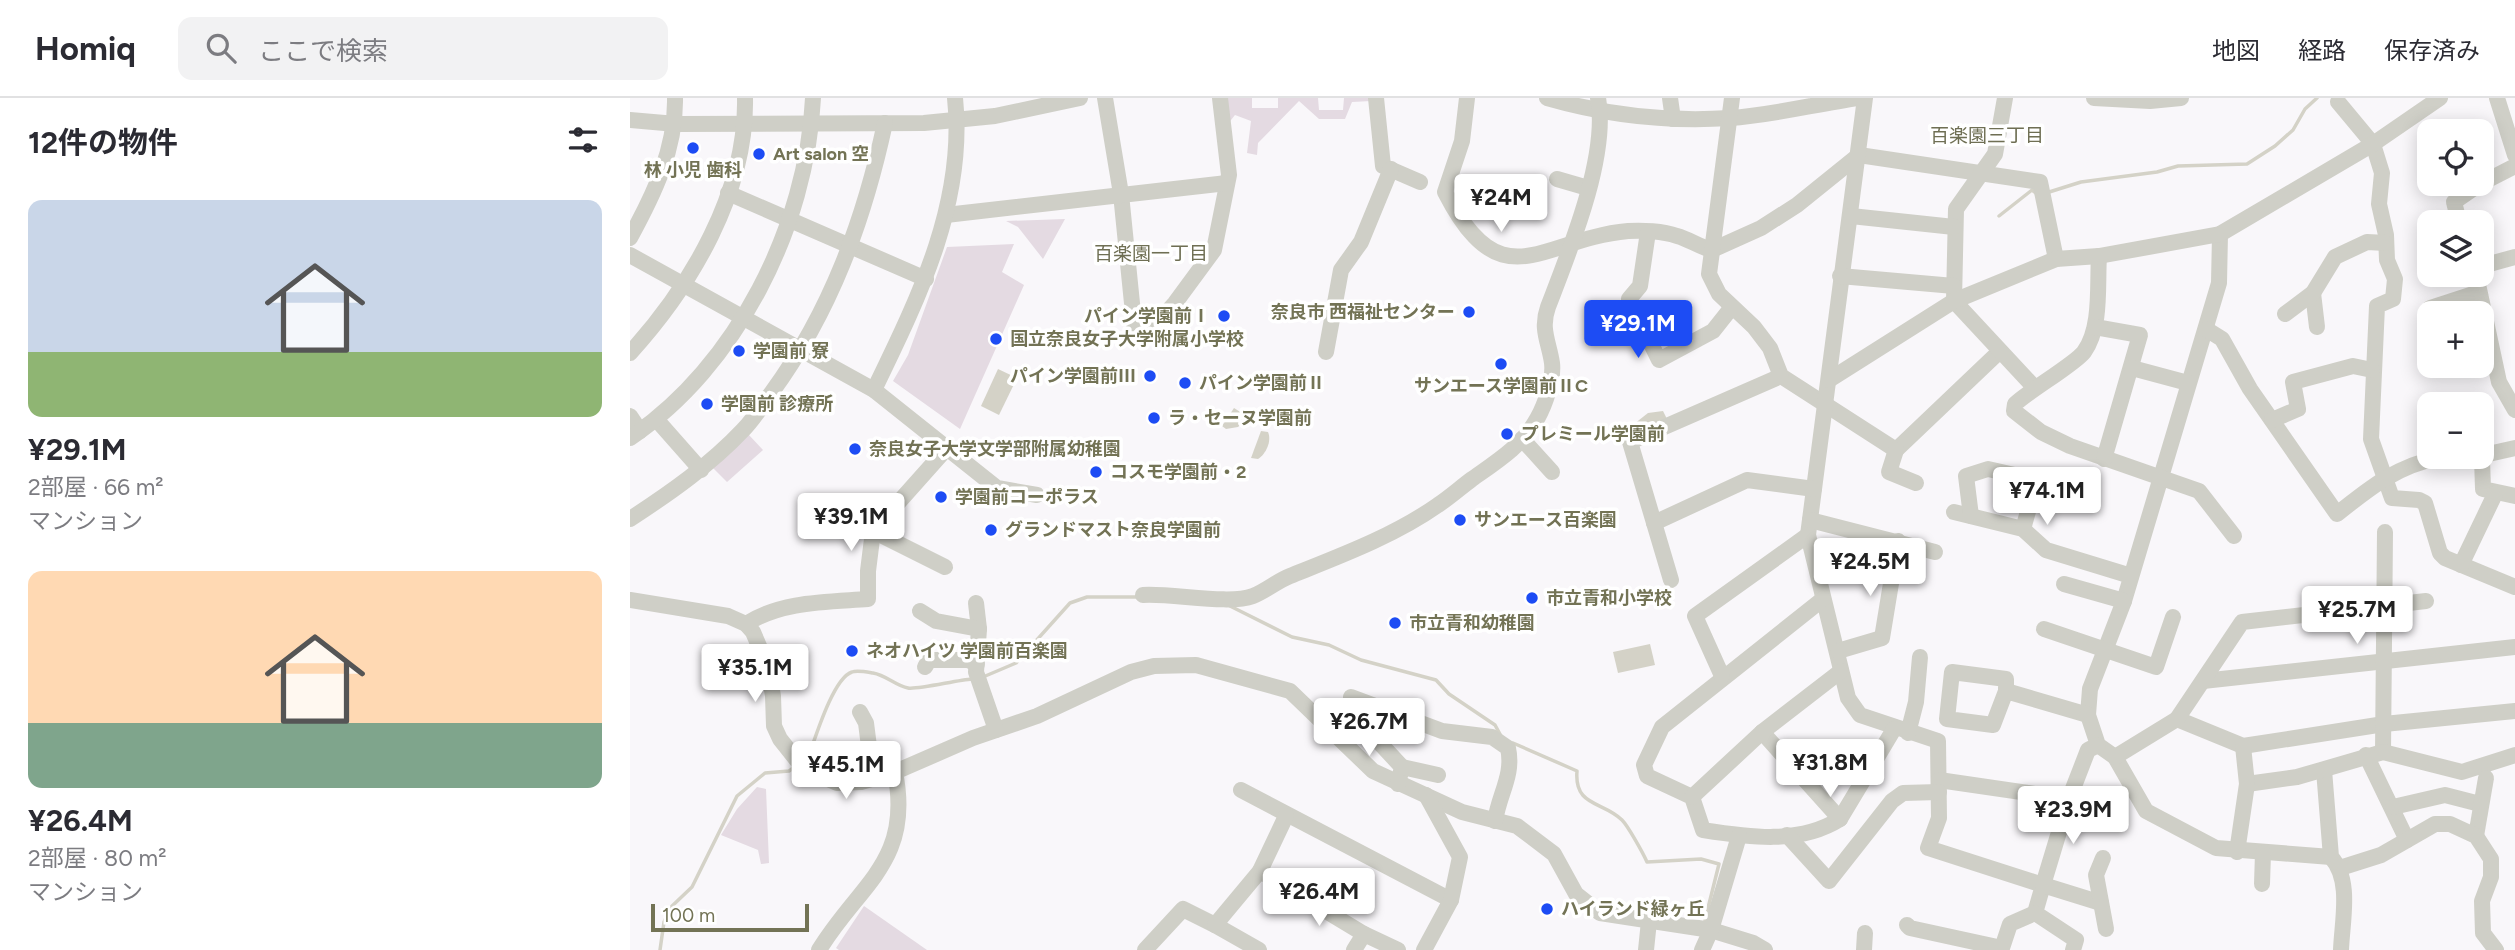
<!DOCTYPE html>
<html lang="ja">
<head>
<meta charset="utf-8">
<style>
  :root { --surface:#fff; --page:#f2f2f3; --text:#2b2b33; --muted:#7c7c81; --line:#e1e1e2; --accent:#1d4cf4 }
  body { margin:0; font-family:Figtree,"Noto Sans JP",sans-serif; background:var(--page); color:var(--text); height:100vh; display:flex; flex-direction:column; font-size:26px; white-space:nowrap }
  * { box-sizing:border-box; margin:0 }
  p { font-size:23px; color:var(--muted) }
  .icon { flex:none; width:38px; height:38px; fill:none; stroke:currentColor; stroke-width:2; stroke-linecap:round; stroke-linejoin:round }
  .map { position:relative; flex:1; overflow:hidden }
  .side { display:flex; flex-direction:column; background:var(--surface); width:630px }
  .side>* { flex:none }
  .controls { position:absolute; left:1787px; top:21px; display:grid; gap:14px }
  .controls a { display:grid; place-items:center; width:77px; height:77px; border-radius:14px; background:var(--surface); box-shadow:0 4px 18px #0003; font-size:35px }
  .scale { position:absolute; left:21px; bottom:18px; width:158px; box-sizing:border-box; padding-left:7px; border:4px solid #737355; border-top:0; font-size:19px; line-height:24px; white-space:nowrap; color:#737355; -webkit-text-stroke:5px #fff; paint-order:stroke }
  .price { position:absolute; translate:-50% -60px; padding:0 16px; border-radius:7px; background:#fff; color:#222; font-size:23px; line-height:46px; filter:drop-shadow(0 2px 4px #0008) }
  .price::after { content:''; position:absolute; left:50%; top:42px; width:21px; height:16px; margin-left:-10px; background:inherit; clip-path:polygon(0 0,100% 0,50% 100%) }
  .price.active { background:var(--accent); color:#fff }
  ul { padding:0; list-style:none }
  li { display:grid; align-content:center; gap:14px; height:371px; padding:0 28px }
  li span { display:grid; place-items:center; height:217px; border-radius:14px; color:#555 }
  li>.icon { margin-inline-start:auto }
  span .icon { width:126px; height:126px; fill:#fffc; stroke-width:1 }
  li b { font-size:30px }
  h2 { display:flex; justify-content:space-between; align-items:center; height:84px; padding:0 28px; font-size:30px }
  header { display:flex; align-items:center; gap:42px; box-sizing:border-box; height:98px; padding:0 35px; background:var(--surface); border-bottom:2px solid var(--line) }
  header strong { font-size:33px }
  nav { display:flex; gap:38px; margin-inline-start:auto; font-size:24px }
  .search { width:490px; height:63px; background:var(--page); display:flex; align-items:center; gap:18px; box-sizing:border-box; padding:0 24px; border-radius:14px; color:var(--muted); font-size:26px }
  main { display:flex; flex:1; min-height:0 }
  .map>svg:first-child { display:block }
</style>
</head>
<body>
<header>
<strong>Homiq</strong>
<div class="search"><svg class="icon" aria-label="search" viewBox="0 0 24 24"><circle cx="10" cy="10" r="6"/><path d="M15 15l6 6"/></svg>ここで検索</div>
<nav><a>地図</a><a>経路</a><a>保存済み</a></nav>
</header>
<main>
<section class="side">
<h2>12件の物件<svg class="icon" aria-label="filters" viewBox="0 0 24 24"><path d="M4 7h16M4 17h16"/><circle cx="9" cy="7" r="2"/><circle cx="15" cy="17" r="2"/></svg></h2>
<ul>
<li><span style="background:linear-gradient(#c9d6e8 70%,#8fb573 0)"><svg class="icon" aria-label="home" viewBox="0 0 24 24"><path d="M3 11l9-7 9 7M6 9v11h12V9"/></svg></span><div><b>¥29.1M</b><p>2部屋 · 66 m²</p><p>マンション</p></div></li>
<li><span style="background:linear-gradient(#ffd9b3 70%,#7fa58c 0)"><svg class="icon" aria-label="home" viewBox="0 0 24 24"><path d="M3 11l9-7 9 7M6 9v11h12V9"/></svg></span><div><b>¥26.4M</b><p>2部屋 · 80 m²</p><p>マンション</p></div></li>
</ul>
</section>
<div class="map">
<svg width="1885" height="852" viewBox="0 0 1885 852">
  <rect width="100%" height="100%" fill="#f9f7fa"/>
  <g fill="#e4dae2">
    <polygon points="593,0 622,0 622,10 648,10 648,0 688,0 689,12 713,12 714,0 741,0 741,3 722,4 715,21 689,21 669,3 628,45 627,57 617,55 621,23 605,17 597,27"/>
    <polygon points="435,121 413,161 388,129 376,123"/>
    <polygon points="384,146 372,174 394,187 330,331 263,283 278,257 317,149"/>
    <polygon points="118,336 133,352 97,384 83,370"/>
    <polygon points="127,689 136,691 139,765 131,766 128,752 91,737 107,711"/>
    <polygon points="234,808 297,852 209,852 206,850"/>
  </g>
  <g fill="#d4d2c7">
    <polygon points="368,271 387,280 369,317 351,308"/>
    <polygon points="604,310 615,317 615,323 608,329 596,331 592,328"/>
    <polygon points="1033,313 1037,321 1004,336 999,330 1018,315"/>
    <path d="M 631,333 L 638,334 C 642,343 636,356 628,361 L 621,360 Z"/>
    <polygon points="1020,546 1025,567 988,575 983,554"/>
  </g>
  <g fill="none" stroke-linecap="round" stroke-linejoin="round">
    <g stroke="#d4d2c7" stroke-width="3.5">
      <polyline points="1416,95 1451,84 1527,74 1548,68 1617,66 1645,48 1663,32 1675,11 1687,0"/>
      <polyline points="1369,118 1402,92 1406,95"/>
      <polyline points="600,508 662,539 699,547 731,562 806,582 819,596 865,627 871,638"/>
      <polyline points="353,579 386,565 440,505 457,499 509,499"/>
      <path d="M 883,645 L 947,673 C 944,709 973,703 992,722 C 998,728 1013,755 1017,764 L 1071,761 L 1089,766 L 1075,822"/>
      <path d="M 172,664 L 178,660 C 185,641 203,580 222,574 C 227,572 237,574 243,575 C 256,577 266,588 278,590 C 287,592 327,582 342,581"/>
      <polyline points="30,852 34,824 41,809 62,789 107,698 135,675 159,673 166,668"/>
    </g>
    <g stroke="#cfcfc7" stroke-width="16">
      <polyline points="475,0 491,96 505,235 514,240 545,205 584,152 599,77 590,0"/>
      <polyline points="746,0 753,68 790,84"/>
      <path d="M 837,0 L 832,43 L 815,94 C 872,205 911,141 998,133 C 1012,132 1033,133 1047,138 C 1059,141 1069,149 1082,152 L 1131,130 L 1167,107 L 1229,57 L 1410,84 L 1426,161"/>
      <path d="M 917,0 C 976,17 1039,24 1100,20 C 1143,17 1186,6 1228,0"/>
      <polyline points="1040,0 1043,21"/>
      <polyline points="1102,0 1079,176 1089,196 1124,229 1140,250 1151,278 1266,352 1370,253"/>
      <polyline points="1235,0 1178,437 1218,600 1230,617 1308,643 1309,720 1298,750 1413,787 1405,815 1446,842 1443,852"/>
      <polyline points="1375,0 1365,56 1326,111 1324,203 1404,289"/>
      <polyline points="1464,0 1520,3 1551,0"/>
      <polyline points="1867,0 1885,57"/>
      <polyline points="1708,4 1743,46 1752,75 1749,106 1756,137 1757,162 1765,181 1763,201 1747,208 1741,341 1762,400 1789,402 1795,405 1810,455 1815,460 1885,489"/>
      <polyline points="0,22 46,26 294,25 365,18 450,0"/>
      <polyline points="927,81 958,90"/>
      <polyline points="1852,85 1885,68"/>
      <polyline points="98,95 296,181"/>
      <polyline points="316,117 597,85"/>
      <polyline points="1221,118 1324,129"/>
      <polyline points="1829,124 1824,104 1850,86"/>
      <polyline points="1018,134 1010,188 999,201 1029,262 1083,233 1102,209"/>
      <polyline points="1590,136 1589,185 1494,503 1460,591 1458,617 1468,647 1485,659 1516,713 1586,750 1701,759"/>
      <path d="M 0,140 C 24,96 46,51 45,0"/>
      <polyline points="0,157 244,292 367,390 407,397"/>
      <path d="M 1469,158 C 1467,187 1472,229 1454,254 C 1445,266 1400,292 1385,306 L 1384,313 L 1411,334 L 1440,348 L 1569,393 L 1604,438"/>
      <polyline points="1852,168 1885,159"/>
      <polyline points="1846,177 1869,284 1885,312"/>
      <polyline points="1210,178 1324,188"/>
      <polyline points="1683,195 1687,229"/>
      <polyline points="1800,210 1849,194"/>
      <polyline points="1655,216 1683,195 1705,159 1737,144 1756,145"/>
      <polyline points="1465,229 1510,237 1474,361"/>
      <path d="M 1576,231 L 1592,241 L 1620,291 L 1707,416 C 1742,388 1767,368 1811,359"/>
      <polyline points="696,254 711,172 731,144 761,71"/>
      <path d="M 0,255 C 61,188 117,94 115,0"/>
      <polyline points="1502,270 1558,285"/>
      <polyline points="1199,282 1324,203 1426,161 1469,158 1590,136 1743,46 1810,0"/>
      <path d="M 244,292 C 288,201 336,105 325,0"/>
      <polyline points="0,318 10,333"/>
      <polyline points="26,321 71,372"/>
      <polyline points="1642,322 1668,311 1663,284 1723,268 1742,272"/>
      <path d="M 0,340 C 107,268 177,128 183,0"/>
      <polyline points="892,341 922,374"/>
      <polyline points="1266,352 1259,374 1286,385"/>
      <polyline points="1845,359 1885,350"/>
      <polyline points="1852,360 1853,391 1885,398"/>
      <polyline points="1324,414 1393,431 1416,452 1501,478"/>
      <polyline points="1341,418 1336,378 1358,371 1407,382 1393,431"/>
      <path d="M 0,421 C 40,395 80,367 113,332 C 124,321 133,306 142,294 C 201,213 234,122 255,25"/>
      <polyline points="1180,422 1305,454"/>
      <polyline points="1024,425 1117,382 1184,391"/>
      <polyline points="243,433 315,469"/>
      <polyline points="1831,467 1865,396"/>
      <polyline points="1041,482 1000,344 1151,278"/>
      <polyline points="1434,486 1494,503"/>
      <path d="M 513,497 C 542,495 599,507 623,498 C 636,493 647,483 660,478 C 710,458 764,438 808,407 C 820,399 830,390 842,381 C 866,364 892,348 907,321 C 915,307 924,281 922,265 C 919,244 910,231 918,209 C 939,154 979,58 968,0"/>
      <path d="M 1193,501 L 1032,629 L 1014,667 L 1017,678 L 1062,699 L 1073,732 C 1118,739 1169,747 1210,721 L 1264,631"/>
      <polyline points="0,502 98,518 116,526 123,534 138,569 143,598 144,628 150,641 173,670 207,685 231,684 265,674 343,640 407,618 501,574 524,568 566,567 660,593 743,673 832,714 887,728 924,756 946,796 970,815 1081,832 1123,845 1135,852"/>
      <polyline points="346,505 349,531"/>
      <polyline points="290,513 306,523 349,531 346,574 366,632"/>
      <path d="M 116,526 C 151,503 197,504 238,501 L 238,473 L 243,433 L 317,350"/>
      <polyline points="1414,531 1526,569 1543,519"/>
      <polyline points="1208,553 1252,540 1268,443"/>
      <polyline points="295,569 299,562 338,562 347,566"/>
      <polyline points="1092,578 1065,518 1178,437"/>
      <polyline points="1573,583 1885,549"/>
      <polyline points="1376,593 1363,627 1317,621 1322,574 1376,581 1376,593 1458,617"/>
      <path d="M 721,599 L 812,633 L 862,639 L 878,650 C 884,677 869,696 865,723"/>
      <polyline points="230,614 236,625 243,680"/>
      <polyline points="1547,621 1613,648 1754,626 1885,613"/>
      <polyline points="734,628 772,669 768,686"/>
      <polyline points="1132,634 1210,721"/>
      <polyline points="1278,635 1286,604 1290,559"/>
      <polyline points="1753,654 1755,434"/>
      <polyline points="1736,657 1777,742"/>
      <polyline points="1485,659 1547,621 1612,524 1796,503"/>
      <polyline points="772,669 808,677"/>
      <path d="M 1694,672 L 1701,759 C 1722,782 1712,823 1711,852"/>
      <polyline points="1309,682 1439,701 1458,652 1468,647"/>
      <polyline points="1617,686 1667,679 1753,654 1832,674 1885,657"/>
      <polyline points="611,692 821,802"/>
      <polyline points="1062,699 1132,634 1211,573"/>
      <polyline points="1439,701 1413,787 1471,805"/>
      <polyline points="1763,709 1815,697 1850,706"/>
      <polyline points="1157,737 1199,783 1262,703 1273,695 1309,694"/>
      <polyline points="1846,738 1856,680"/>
      <polyline points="1607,754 1617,686 1613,648"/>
      <polyline points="1473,760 1466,777 1476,831"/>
      <polyline points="1710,770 1751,757 1805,726 1820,726 1846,738 1861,761 1861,779 1852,803 1853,835 1866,852"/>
      <polyline points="630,773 734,836 768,852"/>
      <polyline points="1632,786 1633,755"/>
      <polyline points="1277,827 1280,830 1372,850 1380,826 1405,815"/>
      <path d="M 189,852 C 229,786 283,764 265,674"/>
      <polyline points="515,852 553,811 585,827"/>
      <polyline points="629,852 585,827 630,773 656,718"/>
      <polyline points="724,852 734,836"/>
      <polyline points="794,852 821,802 830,759 796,697"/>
      <polyline points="1016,852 1019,823"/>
      <polyline points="1072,852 1081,832 1109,738"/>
      <polyline points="1234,852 1235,835"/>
    </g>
  </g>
  <g fill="#1d4cf4" stroke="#fff" stroke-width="2.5">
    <circle cx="63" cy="50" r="7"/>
    <circle cx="129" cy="56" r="7"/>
    <circle cx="839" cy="214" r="7"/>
    <circle cx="594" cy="218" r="7"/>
    <circle cx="366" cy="241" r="7"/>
    <circle cx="109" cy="253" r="7"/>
    <circle cx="871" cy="266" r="7"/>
    <circle cx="520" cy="278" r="7"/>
    <circle cx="555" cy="285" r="7"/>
    <circle cx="77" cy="306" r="7"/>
    <circle cx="524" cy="320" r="7"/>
    <circle cx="877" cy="336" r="7"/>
    <circle cx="225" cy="351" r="7"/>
    <circle cx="466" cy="374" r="7"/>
    <circle cx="311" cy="399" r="7"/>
    <circle cx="830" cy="422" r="7"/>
    <circle cx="361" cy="432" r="7"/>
    <circle cx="902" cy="500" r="7"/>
    <circle cx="765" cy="525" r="7"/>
    <circle cx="222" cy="553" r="7"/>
    <circle cx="917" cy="811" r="7"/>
  </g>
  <g text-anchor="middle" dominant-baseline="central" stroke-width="7" stroke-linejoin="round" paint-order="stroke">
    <g font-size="18" font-weight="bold" fill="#737355" stroke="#fff" text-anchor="start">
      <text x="143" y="56">Art salon 空</text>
      <text x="63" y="72" text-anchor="middle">林 小児 歯科</text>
      <text x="825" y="214" text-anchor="end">奈良市 西福祉センター</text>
      <text x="580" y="218" text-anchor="end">パイン学園前Ⅰ</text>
      <text x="380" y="241">国立奈良女子大学附属小学校</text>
      <text x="123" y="253">学園前 寮</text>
      <text x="506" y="278" text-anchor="end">パイン学園前Ⅲ</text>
      <text x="569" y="285">パイン学園前Ⅱ</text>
      <text x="871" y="288" text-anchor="middle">サンエース学園前ⅡC</text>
      <text x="91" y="306">学園前 診療所</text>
      <text x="538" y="320">ラ・セーヌ学園前</text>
      <text x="891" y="336">プレミール学園前</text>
      <text x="239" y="351">奈良女子大学文学部附属幼稚園</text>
      <text x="480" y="374">コスモ学園前・2</text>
      <text x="325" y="399">学園前コーポラス</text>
      <text x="844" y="422">サンエース百楽園</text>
      <text x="375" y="432">グランドマスト奈良学園前</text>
      <text x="916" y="500">市立青和小学校</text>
      <text x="779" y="525">市立青和幼稚園</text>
      <text x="236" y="553">ネオハイツ 学園前百楽園</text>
      <text x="931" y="811">ハイランド緑ヶ丘</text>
    </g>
    <g font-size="19" fill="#6f6f54" stroke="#fff">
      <text x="1357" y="37">百楽園三丁目</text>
      <text x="521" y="155">百楽園一丁目</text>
    </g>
  </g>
</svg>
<div class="controls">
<a><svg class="icon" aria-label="locate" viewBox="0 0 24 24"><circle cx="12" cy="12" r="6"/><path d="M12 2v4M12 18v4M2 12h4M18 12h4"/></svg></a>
<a><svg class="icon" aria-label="layers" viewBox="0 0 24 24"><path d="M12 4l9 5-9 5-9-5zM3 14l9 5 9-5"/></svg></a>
<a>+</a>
<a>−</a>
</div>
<div class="scale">100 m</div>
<b class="price" style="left:871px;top:136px">¥24M</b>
<b class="price active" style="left:1008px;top:262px">¥29.1M</b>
<b class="price" style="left:1417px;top:429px">¥74.1M</b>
<b class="price" style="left:221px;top:455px">¥39.1M</b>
<b class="price" style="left:1240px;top:500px">¥24.5M</b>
<b class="price" style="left:1727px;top:548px">¥25.7M</b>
<b class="price" style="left:125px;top:606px">¥35.1M</b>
<b class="price" style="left:739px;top:660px">¥26.7M</b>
<b class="price" style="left:1200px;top:701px">¥31.8M</b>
<b class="price" style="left:216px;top:703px">¥45.1M</b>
<b class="price" style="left:1443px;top:748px">¥23.9M</b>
<b class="price" style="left:689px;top:830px">¥26.4M</b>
</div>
</main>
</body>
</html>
